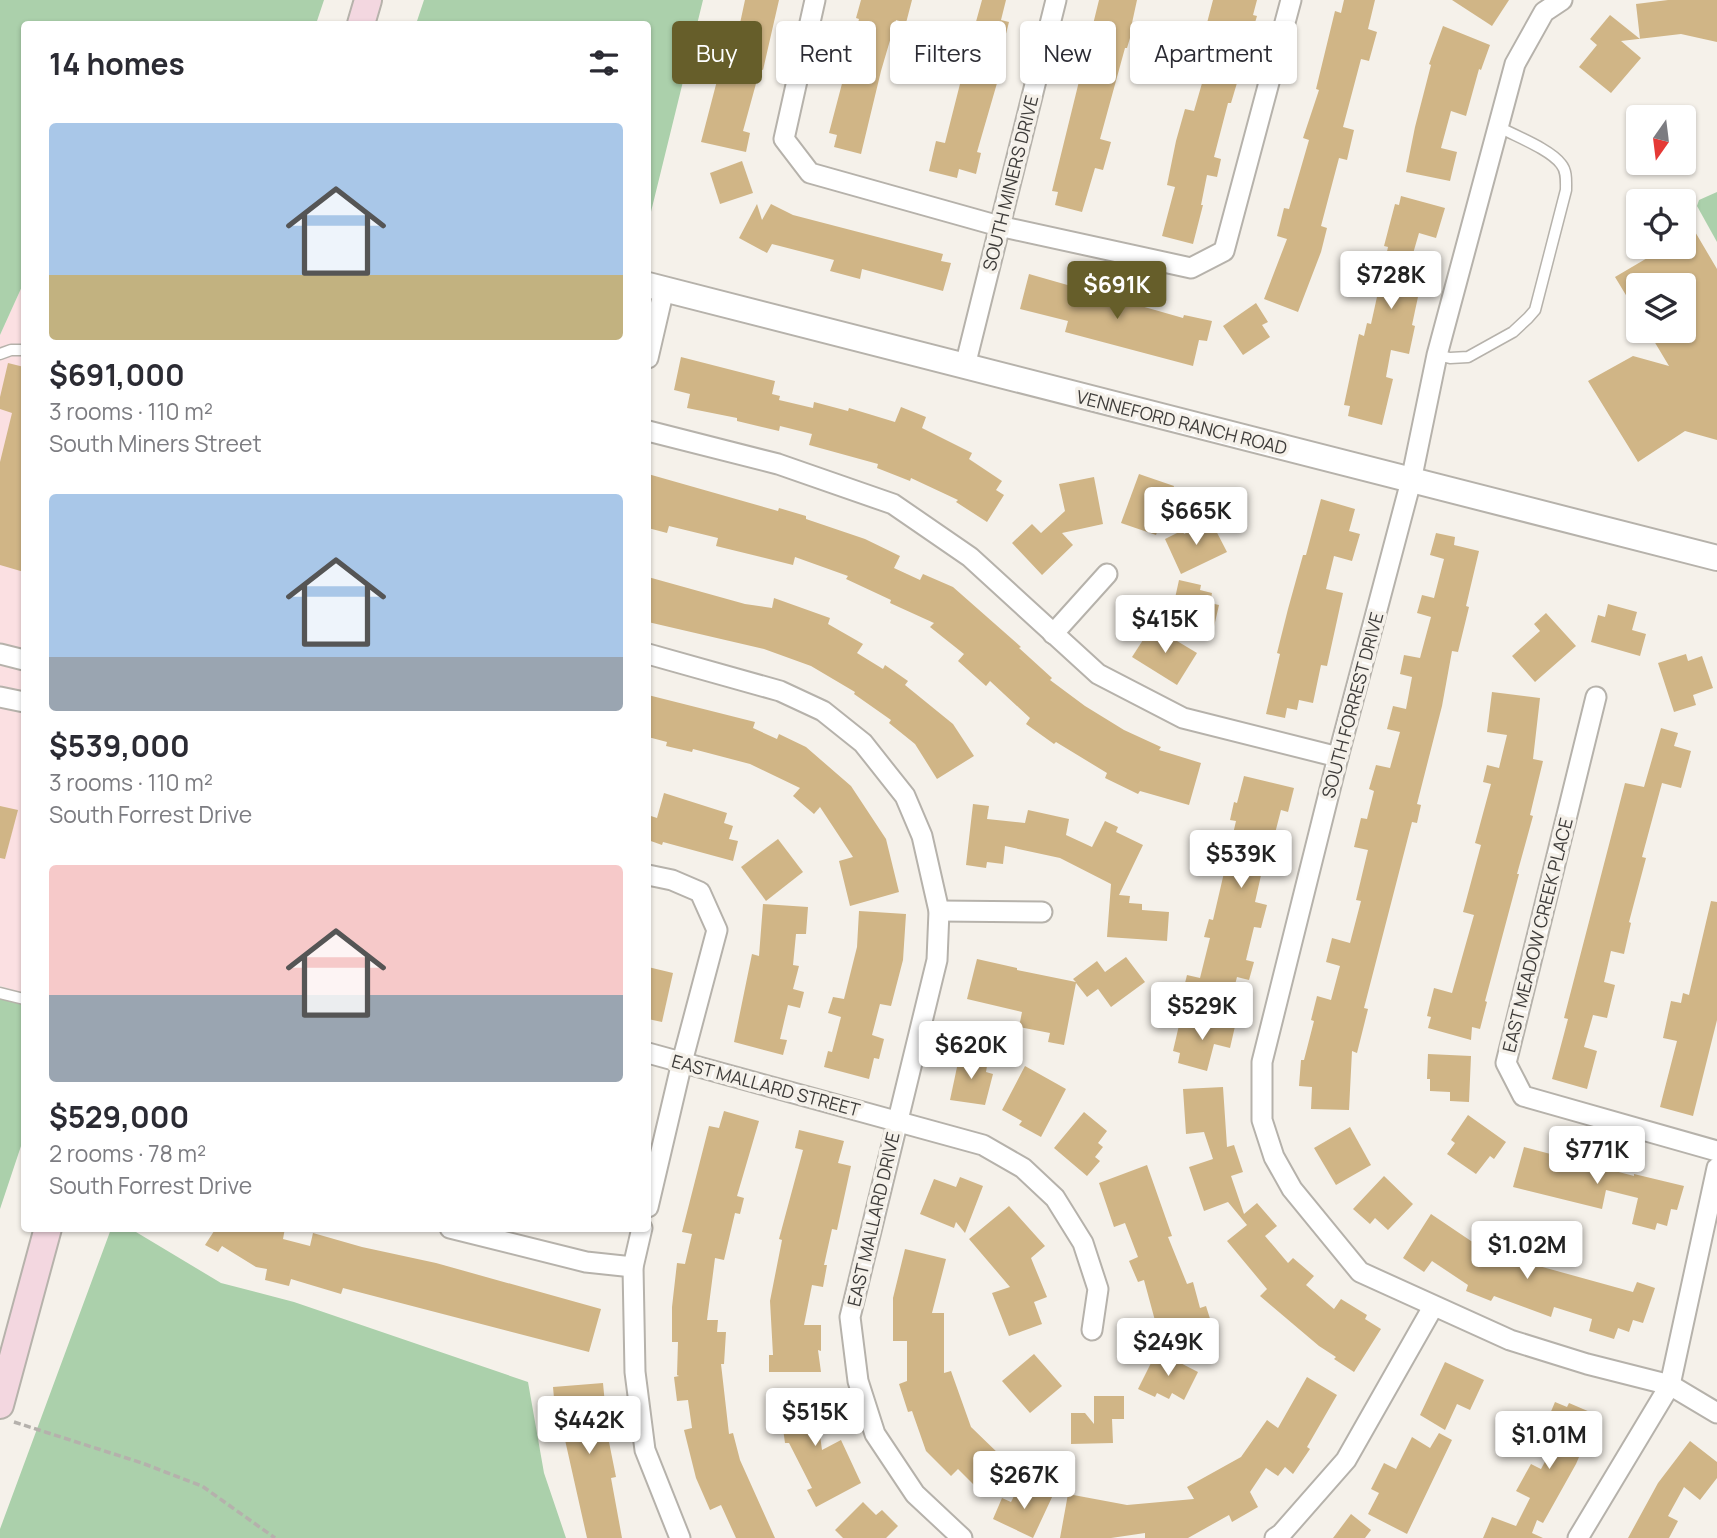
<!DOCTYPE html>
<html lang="en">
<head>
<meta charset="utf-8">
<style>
  :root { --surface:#fff; --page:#f2f2f3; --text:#2b2b33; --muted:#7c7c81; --accent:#665e2a }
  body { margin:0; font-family:Manrope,sans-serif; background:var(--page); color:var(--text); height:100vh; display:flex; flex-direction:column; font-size:26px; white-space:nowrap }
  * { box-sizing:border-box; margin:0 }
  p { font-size:23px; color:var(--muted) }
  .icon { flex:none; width:38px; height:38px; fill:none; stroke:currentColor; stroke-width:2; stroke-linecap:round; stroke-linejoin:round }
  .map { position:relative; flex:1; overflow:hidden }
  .sheet { position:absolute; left:21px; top:21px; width:630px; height:1211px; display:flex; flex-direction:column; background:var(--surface); border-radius:7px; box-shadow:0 2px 5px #0004 }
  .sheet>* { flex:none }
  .banner { position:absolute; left:672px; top:21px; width:665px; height:63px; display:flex; gap:14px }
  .needle { width:46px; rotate:194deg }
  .tools { position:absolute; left:1626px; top:105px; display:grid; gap:14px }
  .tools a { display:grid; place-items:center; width:70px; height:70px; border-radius:7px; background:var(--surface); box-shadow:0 2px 5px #0004; font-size:35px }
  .price { position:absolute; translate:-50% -60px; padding:0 16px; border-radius:7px; background:#fff; color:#222; font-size:23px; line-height:46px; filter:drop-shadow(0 2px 4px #0008) }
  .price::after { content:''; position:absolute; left:50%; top:42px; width:21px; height:16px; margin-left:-10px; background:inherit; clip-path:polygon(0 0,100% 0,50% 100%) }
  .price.active { background:var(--accent); color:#fff }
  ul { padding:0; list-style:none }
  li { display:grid; align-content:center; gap:14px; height:371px; padding:0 28px }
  li span { display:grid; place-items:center; height:217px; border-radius:7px; color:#555 }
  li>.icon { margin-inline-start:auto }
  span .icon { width:126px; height:126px; fill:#fffc; stroke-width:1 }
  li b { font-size:30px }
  h2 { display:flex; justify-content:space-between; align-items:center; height:84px; padding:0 28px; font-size:30px }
  .tag { padding:0 24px; border-radius:7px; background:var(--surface); box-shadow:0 2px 5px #0004; font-size:24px; line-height:63px }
  .tag.active { background:var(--accent); color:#fff }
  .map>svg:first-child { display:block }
</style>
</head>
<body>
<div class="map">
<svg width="1717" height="1538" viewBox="0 0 1717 1538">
  <rect width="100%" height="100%" fill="#f5f1ea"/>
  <polygon fill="#fbe0e2" points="24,282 24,993 0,986 0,335"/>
  <g fill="#abd0ab">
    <polygon points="0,0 324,0 316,24 24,24 24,282 0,335"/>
    <polygon points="424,0 703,0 648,224 648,24 416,24"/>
    <polygon points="1717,192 1717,242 1697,206 1699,200"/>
    <polygon points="0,988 24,994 24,1137 0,1209"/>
    <polygon points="131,1229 221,1283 294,1302 528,1382 544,1473 566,1538 0,1538 0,1529 111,1229"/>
  </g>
  <g fill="#d0b586">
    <polygon points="745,0 779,0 763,70 760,69 743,131 750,133 746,152 701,142 725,50 720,48 724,34 735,36 737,28 739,28"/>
    <polygon points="861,0 912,0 906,23 896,20 881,71 861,154 834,147 837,135 829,133 859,19 856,18"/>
    <polygon points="982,0 1006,0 1001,20 1009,22 998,65 1002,66 977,152 981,153 976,174 959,169 957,178 929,171 936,141 945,143 961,80 940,74 944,60 964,65"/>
    <polygon points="1099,0 1137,0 1132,23 1145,27 1141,41 1130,38 1127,48 1125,48 1100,139 1111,142 1103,170 1095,168 1082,212 1055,205 1058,192 1052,191"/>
    <polygon points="1213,0 1257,0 1253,15 1257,16 1231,103 1228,103 1214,157 1221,159 1217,177 1207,175 1201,205 1203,205 1193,244 1162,236 1175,187 1167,185 1176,141 1185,109 1194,111 1213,45 1202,42"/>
    <polygon points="1344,0 1375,0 1368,29 1377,32 1369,61 1361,59 1343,127 1354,130 1347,160 1339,158 1321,226 1327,228 1321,252 1298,312 1264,299 1287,239 1277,236 1284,208 1289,209 1309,140 1303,138 1319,90 1316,89 1335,11 1341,13"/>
    <polygon points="1452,0 1509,0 1492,26"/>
    <polygon points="1668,0 1717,0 1717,42 1681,34 1621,41 1641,58 1611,93 1579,67 1597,45 1590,39 1610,15 1640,39 1636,4"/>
    <polygon points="1443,26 1490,45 1481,70 1479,69 1466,116 1451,111 1441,148 1457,152 1450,181 1406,172 1415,127 1431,65 1429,64"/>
    <polygon points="742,161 753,193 720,204 710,173"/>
    <polygon points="1401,196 1445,208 1436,238 1419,233 1410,264 1419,266 1417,277 1422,278 1412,325 1415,326 1409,354 1391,350 1386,377 1393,379 1382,425 1348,416 1350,406 1344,405 1359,334 1364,336 1367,323 1371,324 1388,247 1384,246 1395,204 1399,205"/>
    <polygon points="757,204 762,220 771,204 793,215 943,254 941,261 951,263 943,291 862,269 860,279 830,271 834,260 772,244 767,253 739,238"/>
    <polygon points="1694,230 1717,269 1717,440 1685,431 1638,462 1588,381 1633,356 1669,366 1648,331 1684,331 1684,285 1638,285 1638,315 1615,277 1666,247 1684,247 1684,236"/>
    <polygon points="1029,274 1183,318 1184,315 1212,321 1207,341 1199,340 1193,366 1065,332 1068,321 1020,309"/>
    <polygon points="1256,303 1268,322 1262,325 1270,337 1243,355 1223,326"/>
    <polygon points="681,357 775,381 772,394 780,396 779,400 813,408 814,402 848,411 849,408 895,422 901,407 926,417 922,428 972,453 969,459 1002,481 996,490 1004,495 987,522 956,502 958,500 911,478 910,481 877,468 878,464 809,445 812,434 780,426 779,431 737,421 737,418 687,408 690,394 674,390"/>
    <polygon points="8,363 24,367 24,572 0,565 0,462 12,413 0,409 0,397"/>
    <polygon points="648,474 778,511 779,508 806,516 806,519 865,539 900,556 894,568 920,580 923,574 953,587 1021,647 1019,648 1052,678 1050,680 1085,706 1124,730 1161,747 1159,750 1201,763 1189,805 1140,791 1138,794 1105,778 1107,773 1056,742 1054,744 1026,724 1030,718 990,681 986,686 958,661 964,654 930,627 934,623 890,603 891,600 846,579 848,576 795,557 793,565 716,546 718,538 669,526 667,533 648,528"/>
    <polygon points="1139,474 1174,486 1156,535 1121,523"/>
    <polygon points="1094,477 1103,524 1062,533 1073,545 1042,575 1012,543 1032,524 1041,533 1065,511 1059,484"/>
    <polygon points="1321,499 1355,509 1349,531 1360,534 1352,561 1334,556 1326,589 1343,593 1327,666 1321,665 1313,703 1299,700 1297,710 1287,708 1285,718 1266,714 1280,654 1277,653 1288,609 1303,555 1306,555"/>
    <polygon points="1211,521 1227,552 1181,574 1165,539 1183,530 1184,534"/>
    <polygon points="1436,533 1455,537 1454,545 1479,551 1466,606 1469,607 1458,652 1452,651 1442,706 1417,804 1421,805 1417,823 1412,822 1364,1008 1368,1009 1357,1053 1352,1051 1349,1110 1311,1109 1312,1087 1299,1086 1301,1060 1304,1060 1314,1021 1311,1020 1317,996 1331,1000 1340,966 1326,962 1332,938 1350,943 1361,901 1356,900 1368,850 1354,847 1361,818 1367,819 1374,791 1369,789 1376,765 1390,768 1400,732 1387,729 1393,706 1406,709 1412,677 1400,674 1404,655 1420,658 1431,617 1417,613 1422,595 1434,598 1444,559 1430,555"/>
    <polygon points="648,577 745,604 772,608 774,598 830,618 828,624 863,644 857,653 883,669 885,665 908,681 905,685 953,724 974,756 937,779 915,744 889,723 891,720 854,694 855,692 811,666 764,649 648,622"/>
    <polygon points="1179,580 1201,585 1200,590 1212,593 1210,603 1219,605 1213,631 1170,621"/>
    <polygon points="1608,604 1637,612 1632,630 1646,634 1640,656 1591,642 1598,615 1605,617"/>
    <polygon points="1546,613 1576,646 1535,682 1512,656 1540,631 1534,624"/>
    <polygon points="1152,626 1197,653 1177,685 1132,657"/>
    <polygon points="1686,654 1688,661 1702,656 1713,688 1693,695 1696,705 1674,712 1658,663"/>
    <polygon points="1492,692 1540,698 1533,759 1543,761 1530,815 1533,816 1517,874 1519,874 1485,1001 1487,1002 1480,1029 1472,1027 1471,1040 1428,1028 1431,1017 1427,1016 1434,988 1452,993 1474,915 1463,912 1481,845 1475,843 1491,784 1483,782 1487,765 1499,768 1507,735 1487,732"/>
    <polygon points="648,695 755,722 753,728 777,739 779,734 806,747 851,786 886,839 899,892 850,906 839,861 853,857 820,807 814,814 793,796 800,788 750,764 693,749 692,752 666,746 667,742 648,737"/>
    <polygon points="1661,728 1678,733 1674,746 1691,751 1681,788 1662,783 1642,857 1646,858 1629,922 1631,923 1624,954 1611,951 1604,982 1615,985 1607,1018 1593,1015 1584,1047 1597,1051 1587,1089 1552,1079 1568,1019 1564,1018 1625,783 1644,787"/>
    <polygon points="1244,776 1294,788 1288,812 1281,810 1272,845 1275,846 1271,864 1264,862 1255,902 1267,905 1261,928 1254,927 1246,960 1254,962 1249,980 1237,977 1230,1004 1183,991 1187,975 1200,978 1210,938 1204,937 1209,919 1213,920 1236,821 1230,820 1234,802 1237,803"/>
    <polygon points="664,793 727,813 724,823 733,826 729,839 738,841 733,861 663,842 662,845 648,840 648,815 657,818"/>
    <polygon points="973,804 989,806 987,819 1025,823 1028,810 1069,819 1066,835 1092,847 1105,821 1118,827 1116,832 1143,845 1119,895 1130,896 1129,903 1142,904 1142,910 1169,912 1167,941 1107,937 1111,884 1060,858 1005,846 1003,864 987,862 986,868 966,865"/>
    <polygon points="0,806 18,810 5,859 0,858"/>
    <polygon points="778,839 803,872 766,901 741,867"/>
    <polygon points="1711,901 1717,902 1717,1020 1693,1116 1660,1107 1677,1041 1663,1038 1671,1001 1681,1003 1683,993 1689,995"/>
    <polygon points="763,904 808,907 806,934 796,934 793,965 799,966 793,989 804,992 800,1008 788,1005 780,1039 787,1040 783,1055 734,1042 752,954 759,956"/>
    <polygon points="859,911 906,914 903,960 891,1006 880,1004 872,1035 884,1039 879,1059 874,1058 869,1079 824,1067 828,1051 832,1052 841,1017 828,1013 833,997 844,999 857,947"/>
    <polygon points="1126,957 1145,982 1111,1007 1098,989 1087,997 1076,983 1064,1045 1048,1042 1050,1033 1019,1027 1022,1012 967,999 977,959 1017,968 1017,970 1076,982 1073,979 1097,961 1105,972"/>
    <polygon points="648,967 673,973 662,1022 648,1019"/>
    <polygon points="1214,1016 1236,1022 1230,1048 1214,1044 1207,1071 1178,1063 1180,1053 1173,1051 1180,1021 1210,1029"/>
    <polygon points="960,1053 988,1060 986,1072 993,1074 985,1105 950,1100"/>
    <polygon points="1428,1054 1471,1056 1469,1102 1450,1101 1450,1092 1430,1091 1430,1079 1427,1079"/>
    <polygon points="1025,1066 1066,1089 1041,1137 1019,1125 1022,1121 1002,1110"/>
    <polygon points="1223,1087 1227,1147 1234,1145 1243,1172 1231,1176 1244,1214 1257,1203 1277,1226 1265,1236 1288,1263 1293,1258 1314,1276 1306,1285 1334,1309 1341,1299 1367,1315 1365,1319 1381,1329 1354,1372 1334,1359 1336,1357 1319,1346 1260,1296 1267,1289 1227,1241 1247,1225 1228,1202 1204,1211 1189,1167 1213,1159 1204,1132 1186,1134 1183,1089"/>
    <polygon points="724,1111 759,1121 737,1196 744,1198 740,1214 735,1213 724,1260 715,1258 707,1320 718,1320 717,1332 726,1332 724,1364 721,1364 729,1434 733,1433 740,1460 775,1538 736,1538 721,1505 710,1510 696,1478 684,1430 692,1428 688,1400 677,1401 674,1377 679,1376 677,1375 678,1342 672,1342 672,1307 677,1263 685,1264 692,1234 682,1232 709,1126 719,1128"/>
    <polygon points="1084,1112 1107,1131 1098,1143 1103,1147 1095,1157 1100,1161 1087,1176 1054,1148"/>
    <polygon points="1468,1115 1506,1142 1494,1159 1490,1156 1476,1174 1447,1154 1455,1143 1451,1140"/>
    <polygon points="1350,1127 1371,1165 1336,1185 1314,1148"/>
    <polygon points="799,1130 844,1141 838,1163 851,1166 837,1230 832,1229 824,1265 827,1265 823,1287 812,1285 804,1325 821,1325 821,1351 818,1350 821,1372 769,1372 769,1355 773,1355 770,1301 782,1240 779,1239 803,1150 795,1148"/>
    <polygon points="1524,1147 1634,1176 1634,1174 1684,1186 1677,1210 1671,1209 1667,1226 1657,1223 1655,1230 1632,1224 1638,1198 1606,1190 1602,1209 1513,1187"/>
    <polygon points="1147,1165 1172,1236 1168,1237 1187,1284 1193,1282 1200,1308 1206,1306 1212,1325 1160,1339 1144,1280 1138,1282 1129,1261 1138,1257 1125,1223 1114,1227 1099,1183"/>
    <polygon points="1384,1176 1413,1204 1388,1230 1375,1218 1370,1224 1353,1209"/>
    <polygon points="960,1177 983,1186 965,1233 956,1222 954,1228 920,1214 934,1179 956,1187"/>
    <polygon points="1009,1206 1045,1246 1031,1258 1047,1297 1034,1302 1042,1324 1009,1336 992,1293 1010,1287 969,1239"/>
    <polygon points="1431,1214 1471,1241 1510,1256 1512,1252 1529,1259 1528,1263 1633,1292 1637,1282 1655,1288 1643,1323 1633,1320 1629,1332 1618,1328 1614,1339 1589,1331 1592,1319 1554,1307 1551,1317 1494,1296 1491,1301 1466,1291 1468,1285 1432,1261 1424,1272 1403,1258"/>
    <polygon points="216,1228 285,1228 283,1239 310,1246 313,1233 362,1247 436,1263 601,1309 589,1352 343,1288 341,1294 291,1279 289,1286 265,1280 267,1269 256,1267 222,1246 218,1252 205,1245"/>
    <polygon points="905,1249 946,1259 932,1313 944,1313 944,1373 951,1371 971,1427 1002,1457 975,1486 958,1469 951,1476 926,1451 912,1411 908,1412 899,1384 907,1381 907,1341 893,1341 893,1298"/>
    <polygon points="1157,1351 1198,1372 1184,1400 1172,1393 1169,1399 1157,1393 1155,1397 1138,1389"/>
    <polygon points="1034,1354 1062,1386 1030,1413 1002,1381"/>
    <polygon points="1445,1362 1484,1380 1470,1410 1457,1404 1445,1430 1420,1415"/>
    <polygon points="1307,1377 1337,1395 1307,1447 1310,1449 1293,1474 1285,1467 1278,1476 1266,1468 1250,1492 1258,1507 1232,1522 1229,1515 1188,1538 1145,1538 1145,1533 1111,1538 1060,1538 1068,1494 1127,1505 1194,1499 1187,1487 1241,1457 1267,1420 1278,1428"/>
    <polygon points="603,1383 608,1437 616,1477 611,1478 622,1538 587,1538 563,1431 557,1432 553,1387"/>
    <polygon points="824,1391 826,1406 816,1407 822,1450 841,1440 861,1483 816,1507 807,1490 812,1488 789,1443 785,1443 781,1414 777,1415 775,1398"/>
    <polygon points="1094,1396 1124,1396 1124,1419 1112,1419 1113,1443 1071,1444 1071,1413 1085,1413 1094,1424"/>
    <polygon points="1555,1402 1567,1407 1569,1403 1597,1415 1576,1464 1543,1523 1537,1520 1532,1533 1543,1538 1483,1538 1492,1517 1516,1526 1530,1498 1516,1491 1531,1464 1541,1469 1556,1441 1541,1435"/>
    <polygon points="1439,1433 1452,1440 1407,1534 1368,1514 1379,1493 1371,1489 1384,1463 1396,1469 1412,1437 1430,1448"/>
    <polygon points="1690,1441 1717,1462 1717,1478 1700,1500 1684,1487 1668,1516 1678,1521 1669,1538 1628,1538 1658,1483"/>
    <polygon points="1028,1484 1053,1495 1033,1538 993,1519 1002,1498 1011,1502 1016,1492 1023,1495"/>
    <polygon points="863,1502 876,1515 882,1510 898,1526 886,1538 843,1538 835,1530"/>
    <polygon points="1351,1514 1371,1530 1365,1538 1333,1538"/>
  </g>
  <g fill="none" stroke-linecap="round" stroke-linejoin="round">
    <g stroke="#b6b2ab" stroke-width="13">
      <g id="service">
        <polyline points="0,354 11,350 24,350"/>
        <path d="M 1437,355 L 1450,358 L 1468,357 L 1513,332 L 1528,318 L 1535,310 L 1566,190 C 1566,181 1567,171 1561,164 C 1550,149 1515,136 1499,127"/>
        <polyline points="0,993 24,999"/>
      </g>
    </g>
    <g stroke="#b6b2ab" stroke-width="23">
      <g id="minor">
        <polyline points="815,0 784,139 810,173 999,226 1191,268 1224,251 1291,0"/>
        <polyline points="1562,0 1544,12 1515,64 1437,355 1411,481 1338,757 1262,1062 1262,1120 1274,1157 1292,1189 1360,1272 1510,1340 1587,1364 1670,1385 1717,1413"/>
        <polyline points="648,358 664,289"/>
        <polyline points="965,366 1056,0"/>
        <polyline points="648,431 778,464 893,504 970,557 1098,674 1183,718 1338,757"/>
        <polyline points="1053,634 1107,574"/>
        <polyline points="0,654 24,660"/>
        <polyline points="648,654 780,691 823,711 863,743 905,796 922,836 939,911 937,960 850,1317 858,1381 875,1434 915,1494 962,1538"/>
        <polyline points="0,697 24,702"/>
        <polyline points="1596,697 1506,1063 1523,1096 1717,1151"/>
        <polyline points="648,875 672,880 700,892 717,930 682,1062 648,1207"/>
        <polyline points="939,911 1042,912"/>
        <polyline points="648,1053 983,1145 1023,1168 1055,1198 1083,1243 1098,1289 1092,1330"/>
        <polyline points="450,1228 586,1262 633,1267"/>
        <polyline points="642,1228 633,1267 635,1372 645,1450 680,1538"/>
        <polyline points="1275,1538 1281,1534 1346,1460 1433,1307"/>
        <polyline points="1578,1538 1670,1385 1717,1168"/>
      </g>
    </g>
    <g stroke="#b6b2ab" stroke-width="28">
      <polyline id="tertiary" points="648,285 1717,558"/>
    </g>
    <g stroke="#b6b2ab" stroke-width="30">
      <g id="secondary">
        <polyline points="361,24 368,0"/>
        <polyline points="0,1405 48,1228"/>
      </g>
    </g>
    <polyline stroke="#b5b1ac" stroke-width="3.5" stroke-dasharray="7 3.5" stroke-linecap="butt" points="14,1422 142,1463 202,1486 275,1538"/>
    <use href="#service" stroke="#fff" stroke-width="10"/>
    <use href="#minor" stroke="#fff" stroke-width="19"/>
    <use href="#tertiary" stroke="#fff" stroke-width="24"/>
    <use href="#secondary" stroke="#f3d7e0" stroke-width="26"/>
  </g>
  <g text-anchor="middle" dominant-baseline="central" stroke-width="7" stroke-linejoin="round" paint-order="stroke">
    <g font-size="18" fill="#3e3c3a" stroke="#f5f1ea">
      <text transform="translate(1010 183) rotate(-76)">SOUTH MINERS DRIVE</text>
      <text transform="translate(1182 422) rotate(14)">VENNEFORD RANCH ROAD</text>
      <text transform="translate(1352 705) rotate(-75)">SOUTH FORREST DRIVE</text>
      <text transform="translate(1537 935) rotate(-76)">EAST MEADOW CREEK PLACE</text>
      <text transform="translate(766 1085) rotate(15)">EAST MALLARD STREET</text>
      <text transform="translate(873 1219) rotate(-77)">EAST MALLARD DRIVE</text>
    </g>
  </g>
</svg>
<div class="tools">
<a><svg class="needle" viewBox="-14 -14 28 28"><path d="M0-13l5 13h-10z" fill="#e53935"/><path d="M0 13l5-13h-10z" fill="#7c7c81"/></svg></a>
<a><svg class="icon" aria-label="locate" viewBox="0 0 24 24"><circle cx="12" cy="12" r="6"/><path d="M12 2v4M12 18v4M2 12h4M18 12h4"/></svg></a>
<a><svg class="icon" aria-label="layers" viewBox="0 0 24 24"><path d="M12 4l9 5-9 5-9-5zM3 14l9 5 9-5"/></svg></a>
</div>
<b class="price" style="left:1391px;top:311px">$728K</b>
<b class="price active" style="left:1117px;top:321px">$691K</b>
<b class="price" style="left:1196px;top:547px">$665K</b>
<b class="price" style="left:1165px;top:655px">$415K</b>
<b class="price" style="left:1241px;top:890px">$539K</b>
<b class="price" style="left:1202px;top:1042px">$529K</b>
<b class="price" style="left:971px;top:1081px">$620K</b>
<b class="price" style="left:1597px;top:1186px">$771K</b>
<b class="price" style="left:1527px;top:1281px">$1.02M</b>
<b class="price" style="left:1168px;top:1378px">$249K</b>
<b class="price" style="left:815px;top:1448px">$515K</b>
<b class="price" style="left:589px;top:1456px">$442K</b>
<b class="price" style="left:1549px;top:1471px">$1.01M</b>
<b class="price" style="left:1024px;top:1511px">$267K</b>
<div class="banner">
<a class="tag active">Buy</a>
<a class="tag">Rent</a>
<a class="tag">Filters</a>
<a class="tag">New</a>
<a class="tag">Apartment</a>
</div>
<section class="sheet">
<h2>14 homes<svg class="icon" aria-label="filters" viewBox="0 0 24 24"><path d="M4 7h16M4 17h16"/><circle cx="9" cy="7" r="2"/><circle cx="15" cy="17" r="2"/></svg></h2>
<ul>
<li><span style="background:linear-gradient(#a9c7e8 70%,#c2b280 0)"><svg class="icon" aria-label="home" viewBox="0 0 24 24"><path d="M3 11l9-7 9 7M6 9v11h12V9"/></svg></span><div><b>$691,000</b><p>3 rooms · 110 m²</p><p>South Miners Street</p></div></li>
<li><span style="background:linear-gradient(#a9c7e8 75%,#9aa5b1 0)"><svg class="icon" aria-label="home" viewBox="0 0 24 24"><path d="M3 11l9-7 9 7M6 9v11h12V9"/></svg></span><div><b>$539,000</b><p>3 rooms · 110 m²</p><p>South Forrest Drive</p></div></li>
<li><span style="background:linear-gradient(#f6c9c9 60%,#9aa5b1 0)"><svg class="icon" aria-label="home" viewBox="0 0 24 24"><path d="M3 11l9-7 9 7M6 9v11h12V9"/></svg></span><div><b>$529,000</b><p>2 rooms · 78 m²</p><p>South Forrest Drive</p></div></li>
</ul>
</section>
</div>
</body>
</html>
